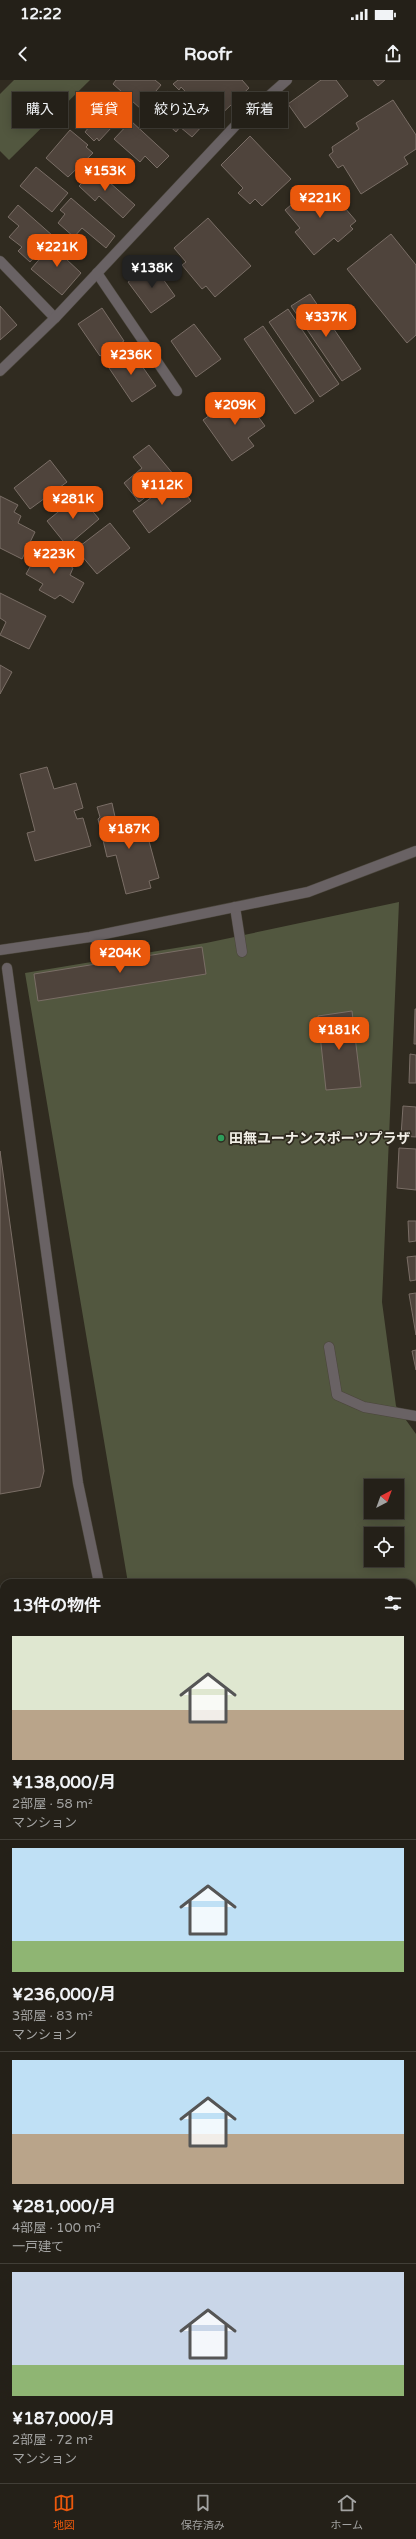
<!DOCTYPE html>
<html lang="ja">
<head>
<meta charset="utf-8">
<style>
  :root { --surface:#242018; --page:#302d25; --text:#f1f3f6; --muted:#a3a3a2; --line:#413e37; --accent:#ea580c }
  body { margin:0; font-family:"Varela Round","Noto Sans JP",sans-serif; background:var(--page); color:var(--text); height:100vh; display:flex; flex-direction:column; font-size:15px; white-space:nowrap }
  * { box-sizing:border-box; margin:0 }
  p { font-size:13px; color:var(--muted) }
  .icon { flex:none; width:22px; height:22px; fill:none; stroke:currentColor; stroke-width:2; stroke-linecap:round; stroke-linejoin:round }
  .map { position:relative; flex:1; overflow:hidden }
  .panel { position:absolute; left:0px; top:1499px; width:416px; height:904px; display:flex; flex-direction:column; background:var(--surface); border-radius:12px 12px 0 0; box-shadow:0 2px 10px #0003,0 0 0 1px var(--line) }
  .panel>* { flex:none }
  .guide { position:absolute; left:12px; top:12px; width:392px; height:36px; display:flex; gap:8px }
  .needle { width:26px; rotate:41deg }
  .controls { position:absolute; left:364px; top:1399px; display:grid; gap:8px }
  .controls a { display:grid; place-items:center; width:40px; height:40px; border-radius:0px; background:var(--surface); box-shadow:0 2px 10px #0003,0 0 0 1px var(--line); font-size:20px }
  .price { position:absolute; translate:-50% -34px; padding:0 9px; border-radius:8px; background:var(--accent); color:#fff; font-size:13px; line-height:26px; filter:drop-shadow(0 1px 2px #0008) }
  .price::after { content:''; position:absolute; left:50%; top:24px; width:12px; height:9px; margin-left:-6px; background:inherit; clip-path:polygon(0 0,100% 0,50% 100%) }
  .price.selected { background:#222; color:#fff }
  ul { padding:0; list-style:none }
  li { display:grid; align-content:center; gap:8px; height:212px; padding:0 12px }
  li+li { border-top:1px solid var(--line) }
  li span { display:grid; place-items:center; height:124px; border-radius:0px; color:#555 }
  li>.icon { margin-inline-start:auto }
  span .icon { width:72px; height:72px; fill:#fffc; stroke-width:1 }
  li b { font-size:17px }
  h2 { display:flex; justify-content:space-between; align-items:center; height:48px; padding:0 12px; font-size:17px }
  .chip { padding:0 14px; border-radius:0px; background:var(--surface); box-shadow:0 2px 10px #0003,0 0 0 1px var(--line); font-size:14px; line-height:36px }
  .chip.selected { background:var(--accent); color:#fff }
  .status { display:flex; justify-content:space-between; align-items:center; height:28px; padding:0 20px; background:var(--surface); direction:ltr }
  .status svg { height:11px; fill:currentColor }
  header { display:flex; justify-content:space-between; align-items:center; height:52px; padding:0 12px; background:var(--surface); font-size:18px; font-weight:700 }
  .tabs { display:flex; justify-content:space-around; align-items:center; height:56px; border-top:1px solid var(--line); background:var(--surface); font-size:11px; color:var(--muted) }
  .tabs a { display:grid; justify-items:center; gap:2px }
  .tabs .selected { color:var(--accent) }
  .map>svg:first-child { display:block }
</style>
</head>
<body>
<div class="status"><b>12:22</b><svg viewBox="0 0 49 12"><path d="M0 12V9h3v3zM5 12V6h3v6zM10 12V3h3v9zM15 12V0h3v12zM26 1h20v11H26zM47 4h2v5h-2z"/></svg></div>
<header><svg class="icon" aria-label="back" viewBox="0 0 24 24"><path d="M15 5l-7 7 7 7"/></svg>Roofr<svg class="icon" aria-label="share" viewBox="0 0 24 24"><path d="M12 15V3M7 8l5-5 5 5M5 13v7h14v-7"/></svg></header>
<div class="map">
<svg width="416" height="2403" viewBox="0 0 416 2403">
  <rect width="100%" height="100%" fill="#302b20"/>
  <g fill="#52573f" fill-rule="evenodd">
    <polygon points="14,0 90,0 9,80 0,71 0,14"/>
    <path d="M 399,822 L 382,1222 L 396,1326 L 416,1354 L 416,1582 L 412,1594 L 412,1503 L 128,1503 L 25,893 L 206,863 ZM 371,1406 L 397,1406 L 397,1432 L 371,1432 ZM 371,1454 L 397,1454 L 397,1480 L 371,1480 Z"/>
  </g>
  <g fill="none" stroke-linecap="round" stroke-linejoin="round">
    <g stroke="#5d8282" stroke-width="10">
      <polyline points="0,1731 4,1737"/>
      <polyline points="399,2399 402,2403"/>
    </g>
  </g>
  <g fill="#4f443c" stroke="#7a6e66">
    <polygon points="116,0 155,0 161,5 141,29 113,4"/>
    <polygon points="178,0 242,0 249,8 214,41 181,7 179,10 173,4"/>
    <polygon points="321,0 336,0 348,16 305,48 288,24"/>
    <polygon points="373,0 385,0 378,6"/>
    <polygon points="167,11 204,44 192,57 180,47 176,52 151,29"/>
    <polygon points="102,13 124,34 99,61 97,58 94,61 85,52 89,47 79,38"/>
    <polygon points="393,20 416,55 416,69 404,77 408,84 361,114 343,85 338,88 329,75 333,72 332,67 359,49 356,43"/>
    <polygon points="131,41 169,76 157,88 145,76 140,82 114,59"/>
    <polygon points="70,50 88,65 86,67 93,73 68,97 46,78"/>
    <polygon points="250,56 291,99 262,126 255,119 250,124 238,113 243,108 221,85"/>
    <polygon points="91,86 135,125 123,138 99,116 95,121 79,106 85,100 81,97"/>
    <polygon points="36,87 68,113 52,132 20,106"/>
    <polygon points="323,106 342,130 345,128 356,141 350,146 353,149 338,162 334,158 314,175 295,152 300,148 285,130 310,109 314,114"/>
    <polygon points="71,118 115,156 106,168 82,148 74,157 58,143 65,134 60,130"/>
    <polygon points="18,125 53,156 30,182 18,171 22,167 9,157 19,146 8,137"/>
    <polygon points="208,138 251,186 215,217 206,206 202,209 182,185 186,182 174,168"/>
    <polygon points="391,154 416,185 416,255 407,263 347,189"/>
    <polygon points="56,160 68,170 65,178 81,193 62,215 31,189"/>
    <polygon points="153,185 175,216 151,233 128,202"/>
    <polygon points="310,214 361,289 342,301 291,226"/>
    <polygon points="0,226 17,245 0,260"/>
    <polygon points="102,228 124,261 100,276 78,244"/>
    <polygon points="288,229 339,304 320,317 269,242"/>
    <polygon points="194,244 221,279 196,297 171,261"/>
    <polygon points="263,246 314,321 295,334 244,259"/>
    <polygon points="130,269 156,306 132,322 107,285"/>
    <polygon points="241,313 265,346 248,358 254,366 232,381 203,340"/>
    <polygon points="149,365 174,395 139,422 124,403 142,388 133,377"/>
    <polygon points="50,380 67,402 30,429 14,408"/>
    <polygon points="175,400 191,421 149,453 133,431"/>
    <polygon points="79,415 99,439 67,466 47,441"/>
    <polygon points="0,416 18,425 14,432 21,436 18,443 35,452 22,479 0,468"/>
    <polygon points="110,443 130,468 97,494 76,469"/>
    <polygon points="43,464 59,473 57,478 73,488 70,495 84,503 73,523 60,515 55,519 39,510 43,504 26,494"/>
    <polygon points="0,513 46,536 29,569 0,555 6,542 0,538"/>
    <polygon points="0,585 12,592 0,614"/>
    <polygon points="47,687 54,709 76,703 83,728 74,731 77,739 83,738 91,766 35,781 27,753 35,751 20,694"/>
    <polygon points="112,723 117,746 143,739 159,798 149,801 151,808 126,814 116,775 107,777 98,739 100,737 97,727"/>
    <polygon points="202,867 206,894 38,921 34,894"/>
    <polygon points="415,929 416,929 416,964 414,964"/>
    <polygon points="352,931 361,1007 326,1010 318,936"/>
    <polygon points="410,974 416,975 416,1003 409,1003"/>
    <polygon points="403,1026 416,1027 416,1057 401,1056"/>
    <polygon points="399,1068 416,1069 416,1110 397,1108"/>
    <polygon points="0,1071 44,1391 40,1407 0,1414"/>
    <polygon points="408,1141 416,1141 416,1161 409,1162"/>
    <polygon points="416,1176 416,1200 410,1201 407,1177"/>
    <polygon points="416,1213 416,1255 409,1214"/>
    <polygon points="416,1270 416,1290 412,1271"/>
    <polygon points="416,1680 416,1722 413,1725 412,1681"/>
  </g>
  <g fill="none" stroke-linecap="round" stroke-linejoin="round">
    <g stroke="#4b463c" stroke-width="11">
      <g id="service">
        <polyline points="97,193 177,311"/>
        <polyline points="235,827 242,872"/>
        <polyline points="329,1267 337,1315 364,1327 416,1336"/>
        <polyline points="412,1990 416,1986"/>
      </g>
    </g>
    <g stroke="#4b463c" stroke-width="11">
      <polyline id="pedestrian" points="7,888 78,1403 99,1503"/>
    </g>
    <g stroke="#4b463c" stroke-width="11">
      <g id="minor">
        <polyline points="0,181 55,238"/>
        <polyline points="0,291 55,238 236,45 287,0"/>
        <polyline points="0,870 90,857 308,812 416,771"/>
        <polyline points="412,1619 416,1619"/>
        <polyline points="0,1717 4,1716"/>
        <polyline points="0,1911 4,1917"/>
        <polyline points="0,2073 4,2078"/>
        <polyline points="412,2076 416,2080"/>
        <polyline points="0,2106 4,2102"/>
        <polyline points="412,2240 416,2236"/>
        <polyline points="116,2399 119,2403"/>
        <polyline points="242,2403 246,2399"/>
      </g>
    </g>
    <use href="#service" stroke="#696264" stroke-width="10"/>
    <use href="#pedestrian" stroke="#696264" stroke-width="10"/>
    <use href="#minor" stroke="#696264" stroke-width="10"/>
  </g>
  <circle fill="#2e9e5b" stroke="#302b20" stroke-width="1.5" cx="221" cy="1058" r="4"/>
  <g text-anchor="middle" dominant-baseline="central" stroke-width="3.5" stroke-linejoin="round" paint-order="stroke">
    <g font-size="14" font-weight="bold" fill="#f2efe7" stroke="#302b20" text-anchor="start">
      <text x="229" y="1058">田無ユーナンスポーツプラザ</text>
    </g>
  </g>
</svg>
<div class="controls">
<a><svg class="needle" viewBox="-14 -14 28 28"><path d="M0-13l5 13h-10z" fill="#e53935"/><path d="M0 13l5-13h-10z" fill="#a3a3a2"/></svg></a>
<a><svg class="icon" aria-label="locate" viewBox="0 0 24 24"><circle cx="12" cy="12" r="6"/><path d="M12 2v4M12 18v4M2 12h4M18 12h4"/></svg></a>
</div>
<b class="price" style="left:105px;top:112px">¥153K</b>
<b class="price" style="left:320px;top:139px">¥221K</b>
<b class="price" style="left:57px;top:188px">¥221K</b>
<b class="price selected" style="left:152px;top:209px">¥138K</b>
<b class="price" style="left:326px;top:258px">¥337K</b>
<b class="price" style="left:131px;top:296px">¥236K</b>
<b class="price" style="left:235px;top:346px">¥209K</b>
<b class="price" style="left:162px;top:426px">¥112K</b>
<b class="price" style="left:73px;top:440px">¥281K</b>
<b class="price" style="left:54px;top:495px">¥223K</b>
<b class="price" style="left:129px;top:770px">¥187K</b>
<b class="price" style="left:120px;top:894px">¥204K</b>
<b class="price" style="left:339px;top:971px">¥181K</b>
<div class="guide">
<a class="chip">購入</a>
<a class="chip selected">賃貸</a>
<a class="chip">絞り込み</a>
<a class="chip">新着</a>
</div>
<section class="panel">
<h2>13件の物件<svg class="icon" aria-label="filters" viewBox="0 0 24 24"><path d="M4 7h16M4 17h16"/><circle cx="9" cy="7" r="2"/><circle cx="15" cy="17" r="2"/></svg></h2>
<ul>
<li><span style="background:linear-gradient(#dfe7d0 60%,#b9a48a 0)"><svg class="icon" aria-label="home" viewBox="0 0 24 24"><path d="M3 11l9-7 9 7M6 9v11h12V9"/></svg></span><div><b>¥138,000/月</b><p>2部屋 · 58 m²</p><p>マンション</p></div></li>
<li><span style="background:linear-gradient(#bfe0f5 75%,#8fb573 0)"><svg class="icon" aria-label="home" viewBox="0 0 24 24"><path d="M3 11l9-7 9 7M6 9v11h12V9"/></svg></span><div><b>¥236,000/月</b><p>3部屋 · 83 m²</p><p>マンション</p></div></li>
<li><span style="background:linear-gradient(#bfe0f5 60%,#b9a48a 0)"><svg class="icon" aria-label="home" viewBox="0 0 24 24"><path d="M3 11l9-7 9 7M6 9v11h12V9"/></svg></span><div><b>¥281,000/月</b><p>4部屋 · 100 m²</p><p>一戸建て</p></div></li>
<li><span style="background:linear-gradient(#c9d6e8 75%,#8fb573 0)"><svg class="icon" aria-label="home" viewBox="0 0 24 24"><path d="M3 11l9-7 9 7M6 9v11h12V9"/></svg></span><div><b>¥187,000/月</b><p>2部屋 · 72 m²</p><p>マンション</p></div></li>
</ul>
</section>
</div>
<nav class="tabs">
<a class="selected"><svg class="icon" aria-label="map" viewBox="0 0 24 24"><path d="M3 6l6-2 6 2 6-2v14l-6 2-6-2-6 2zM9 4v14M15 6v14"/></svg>地図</a>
<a><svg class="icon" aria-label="saved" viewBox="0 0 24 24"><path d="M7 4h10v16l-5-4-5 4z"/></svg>保存済み</a>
<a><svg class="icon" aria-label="home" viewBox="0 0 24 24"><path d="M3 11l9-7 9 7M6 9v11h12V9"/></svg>ホーム</a>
</nav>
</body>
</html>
